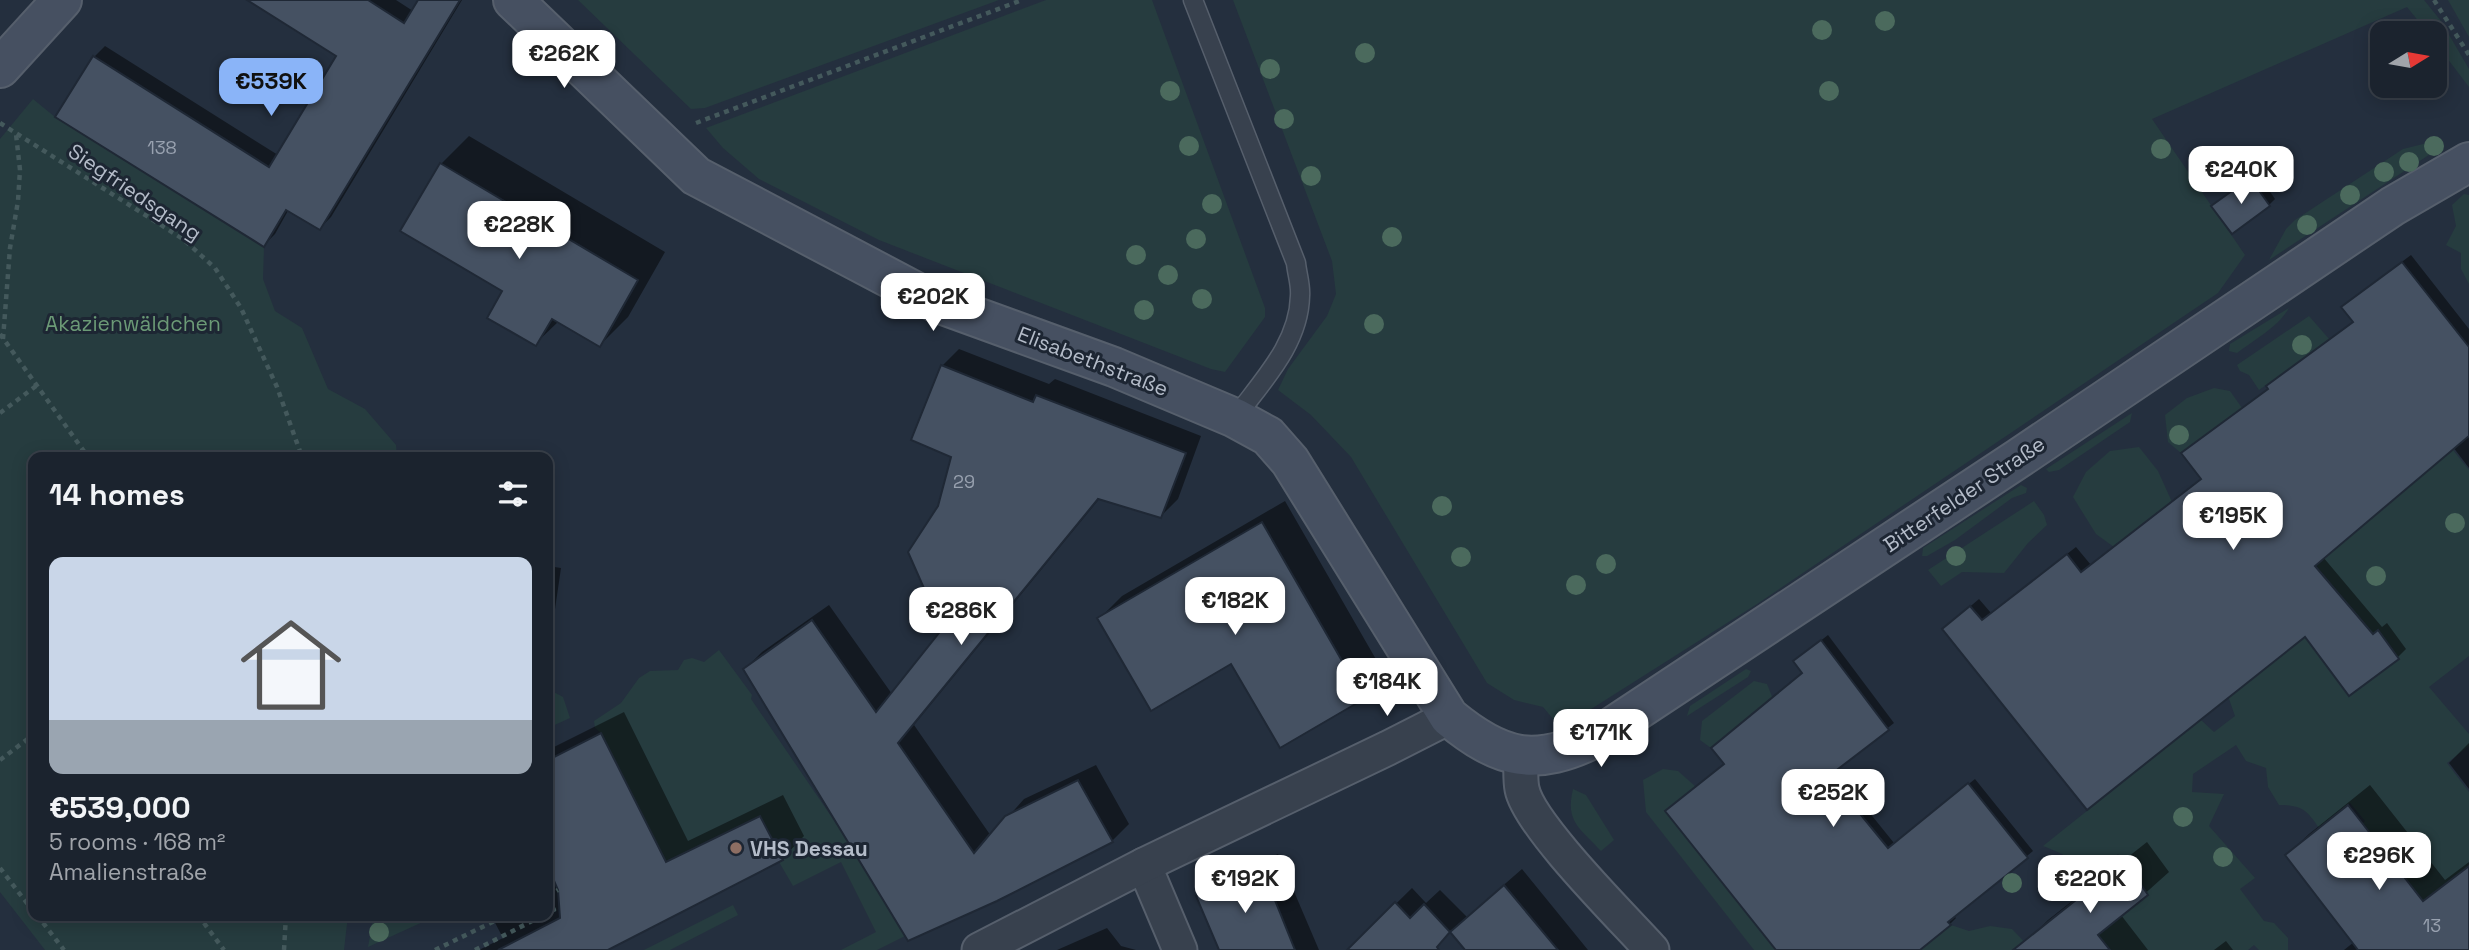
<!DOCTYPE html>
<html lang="en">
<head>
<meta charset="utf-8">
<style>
  :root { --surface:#1b232e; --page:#242b36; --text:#f1f3f6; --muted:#a0a4aa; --line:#39404a; --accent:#8ab4f8 }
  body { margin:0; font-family:"Space Grotesk",sans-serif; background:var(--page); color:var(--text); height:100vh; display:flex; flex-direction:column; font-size:26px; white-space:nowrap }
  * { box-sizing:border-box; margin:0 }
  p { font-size:23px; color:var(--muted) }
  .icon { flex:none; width:38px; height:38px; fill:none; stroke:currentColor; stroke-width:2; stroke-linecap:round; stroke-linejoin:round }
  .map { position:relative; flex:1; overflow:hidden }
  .side { position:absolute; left:28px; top:452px; width:525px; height:469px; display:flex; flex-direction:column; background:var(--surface); border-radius:14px; box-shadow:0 4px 18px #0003,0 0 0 2px var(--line) }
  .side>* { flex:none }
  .needle { width:46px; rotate:79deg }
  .controls { position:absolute; left:2370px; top:21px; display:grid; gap:14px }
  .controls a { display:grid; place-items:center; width:77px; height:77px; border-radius:14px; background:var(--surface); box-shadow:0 4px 18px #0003,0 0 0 2px var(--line); font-size:35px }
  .price { position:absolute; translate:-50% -60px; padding:0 16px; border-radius:14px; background:#fff; color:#222; font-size:23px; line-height:46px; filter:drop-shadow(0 2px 4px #0008) }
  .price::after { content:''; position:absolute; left:50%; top:42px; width:21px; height:16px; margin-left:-10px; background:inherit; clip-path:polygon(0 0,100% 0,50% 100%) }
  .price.current { background:var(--accent); color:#111 }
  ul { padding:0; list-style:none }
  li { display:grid; align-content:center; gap:14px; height:371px; padding:0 21px }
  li+li { border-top:2px solid var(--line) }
  li span { display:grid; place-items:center; height:217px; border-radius:14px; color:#555 }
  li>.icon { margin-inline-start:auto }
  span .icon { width:126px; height:126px; fill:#fffc; stroke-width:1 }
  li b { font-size:30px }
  h2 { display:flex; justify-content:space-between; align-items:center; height:84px; padding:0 21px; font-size:30px }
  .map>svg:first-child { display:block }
</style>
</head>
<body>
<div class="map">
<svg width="2469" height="950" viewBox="0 0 2469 950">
  <rect width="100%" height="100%" fill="#242f3e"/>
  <g fill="#263c3f" fill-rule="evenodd">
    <polygon points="578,0 999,0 705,108 691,109"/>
    <polygon points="1046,0 1152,0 1265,308 1265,317 1225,372 1211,369 879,240 759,179 723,148 706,128"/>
    <polygon points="1233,0 2424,0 2441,21 2469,69 2469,87 2434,41 2434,33 2428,33 2407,7 2152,119 2245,255 2218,293 1757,604 1588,711 1554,720 1543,707 1514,700 1487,683 1351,457 1311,415 1278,390 1288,369 1327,316 1336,294 1332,261"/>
    <polygon points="2448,0 2469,0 2469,37"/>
    <polygon points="33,99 55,117 264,247 263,279 275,311 302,328 328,389 365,409 396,445 397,457 33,457 33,915 348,915 344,950 45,950 0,892 0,139"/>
    <polygon points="2431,142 2444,145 2269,260 2286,229 2295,220 2403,149"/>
    <polygon points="2464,194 2469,195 2469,284 2461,269 2461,253 2446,245 2456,226 2452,205"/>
    <path d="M 2289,308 C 2278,327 2254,340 2237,353 L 2229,351 L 2230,344 Z"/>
    <polygon points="2309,316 2330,340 2259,390 2249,375 2240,371 2237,365"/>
    <polygon points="2214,388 2230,391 2242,408 2181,453 2168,442 2165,415 2187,398"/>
    <polygon points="2132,413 2130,422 2059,470 2049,472 2046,469"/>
    <polygon points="2139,447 2158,471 2172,502 2114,547 2096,534 2073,497 2086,472 2110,451"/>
    <path d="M 2453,450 L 2469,470 L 2469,656 L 2429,687 L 2469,734 L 2469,746 L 2447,763 L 2469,792 L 2469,866 L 2423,901 L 2394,863 L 2365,886 L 2334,847 L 2365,821 L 2350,803 L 2319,828 C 2307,810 2302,805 2279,805 L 2268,787 L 2266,768 L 2246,761 L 2236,745 L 2193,774 L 2192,792 L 2224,794 L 2209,826 L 2255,878 L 2240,889 L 2264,921 L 2274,923 L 2288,938 L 2288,950 L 2259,950 L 2254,945 L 2248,950 L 2110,950 L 2098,935 L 2148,894 L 2118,854 L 2078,887 C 2076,858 2068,856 2043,846 L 2201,720 L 2214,732 L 2235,716 L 2228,696 L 2346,604 L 2315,566 ZM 2378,630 L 2399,659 L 2350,696 L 2328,668 Z"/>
    <polygon points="2021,485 2027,488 2026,493 2012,498 1955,540 1927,556 1922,556 1923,548"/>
    <polygon points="2034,501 2044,515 2047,525 2028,543 2004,573 1962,572 1941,586 1928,570"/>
    <polygon points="719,650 752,695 751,699 911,933 877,950 841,950 876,932 841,862 793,886 779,862 782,860 760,816 622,884 643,817 601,733 595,728 594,721 621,703 639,678 650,671 678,670 684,660 692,658 704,662"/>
    <polygon points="1746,669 1751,671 1748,677 1687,716 1690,706"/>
    <polygon points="1754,681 1767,684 1773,699 1768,701 1711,748 1700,740 1702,721"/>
    <polygon points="548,689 563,697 570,718 548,728"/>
    <polygon points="1663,769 1678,771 1696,787 1666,811 1776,950 1754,950 1646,812 1643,780"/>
    <path d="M 1573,789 L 1586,795 L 1614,840 L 1601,851 C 1580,828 1565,822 1573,789 Z"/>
    <polygon points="733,905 738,915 670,950 644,950"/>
    <polygon points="374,915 438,915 368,947"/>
    <polygon points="1951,925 1969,931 1990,926 2012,929 2032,950 1920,950"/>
  </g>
  <g fill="#0007">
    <polygon points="250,0 396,0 413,11 420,0 462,0 331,217 320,228 289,209 275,234 264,245 94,57 105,46 278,155 339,55"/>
    <polygon points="469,136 665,252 628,317 600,345 559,321 535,344 504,291 402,230 441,164"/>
    <polygon points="2257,173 2275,199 2269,205 2219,200"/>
    <polygon points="2411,255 2469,329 2469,468 2453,447 2323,557 2382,627 2387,623 2406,649 2398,657 2350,694 2305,634 1953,621 1979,599 1991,613 2076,547 2091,565 2203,478 2269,388 2268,386 2355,321 2352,299"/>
    <polygon points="959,349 1049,384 1055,379 1201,436 1178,499 1161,516 1100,498 914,725 991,836 1024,799 1096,765 1129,824 1112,841 909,939 745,669 762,652 829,605 892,694 944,629 940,506 953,455 942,366"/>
    <polygon points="1285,501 1385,675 1363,698 1280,745 1232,662 1099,619 1122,596"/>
    <polygon points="548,566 561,568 548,657"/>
    <polygon points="1828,635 1894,723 1835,770 1894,843 1975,779 2033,851 1954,916 1956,918 1950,924 1917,950 1778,950 1726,764 1804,672 1801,656"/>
    <polygon points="624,712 688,841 783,795 804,836 782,859 604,950 479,950 503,938 491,915 548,915 548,750"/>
    <polygon points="2469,743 2469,789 2449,763"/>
    <polygon points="2370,785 2445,880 2469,862 2469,950 2344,950 2354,942 2287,855 2309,834"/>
    <polygon points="2147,842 2169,872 2121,915 2148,950 2035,950 2027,941 2048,920"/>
    <polygon points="1278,854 1319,950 1221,950 1198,897 1214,881"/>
    <polygon points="1522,869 1588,950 1467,950 1451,930 1433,950 1349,950 1412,888 1426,903 1440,890 1467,917"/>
    <polygon points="1107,928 1121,946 1136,950 1057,950"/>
    <polygon points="2226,941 2233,950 2214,950"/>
  </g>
  <g fill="#455162" stroke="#1f2835" stroke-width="2">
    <polygon points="247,0 368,0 404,23 418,0 460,0 320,230 286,210 264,247 55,117 93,56 269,167 336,56"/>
    <polygon points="440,163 638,280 600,347 552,319 536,346 487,318 502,291 400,231"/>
    <polygon points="2250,178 2270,206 2232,234 2211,206"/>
    <polygon points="2402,262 2469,347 2469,436 2315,566 2373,634 2378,630 2399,659 2349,696 2305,637 2087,810 1942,629 1970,606 1982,620 2067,554 2081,572 2201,479 2181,453 2268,389 2266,386 2353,322 2341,307"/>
    <polygon points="941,365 1033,402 1036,395 1186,453 1161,518 1098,499 898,743 974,853 1005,816 1078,780 1113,842 997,901 908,941 743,669 812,620 876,712 942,629 908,552 938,506 951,457 911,440"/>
    <polygon points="1262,522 1364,699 1280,748 1231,664 1151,711 1097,618"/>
    <polygon points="1821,640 1889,730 1829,776 1888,848 1968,783 2028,858 1948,922 1951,925 1920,950 1776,950 1665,811 1724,764 1711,748 1802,673 1793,661"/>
    <polygon points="601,733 666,862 760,816 783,860 608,950 498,950 560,918 558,890 548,867 548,760"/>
    <polygon points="2348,805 2423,901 2469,866 2469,950 2358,950 2285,855"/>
    <polygon points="2125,861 2148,895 2098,935 2110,950 2013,950"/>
    <polygon points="1262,868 1295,950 1219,950 1196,896"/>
    <polygon points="1504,885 1558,950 1465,950 1450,932"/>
    <polygon points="1395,902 1410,918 1424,904 1450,932 1437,947 1439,950 1347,950"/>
  </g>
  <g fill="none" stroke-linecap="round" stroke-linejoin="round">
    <g stroke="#565f6c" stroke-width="21">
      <path id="lane" d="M 1193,0 L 1296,263 C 1297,274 1301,285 1300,296 C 1299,344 1262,381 1235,418"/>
    </g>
    <g stroke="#565f6c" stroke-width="37">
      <g id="street">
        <path d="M 1521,756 C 1521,767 1520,779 1522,789 C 1529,825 1624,919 1652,950"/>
        <polyline points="1144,865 1180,950"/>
        <polyline points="979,950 1144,865 1388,748 1449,717"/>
      </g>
    </g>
    <g stroke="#565f6c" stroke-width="42">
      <g id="secondary">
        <path d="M 513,0 L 696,176 L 935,302 L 1114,367 L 1235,418 L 1268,436 L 1290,461 L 1449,717 C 1501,760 1535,768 1597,737 L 2019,458 L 2393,206 L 2469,162"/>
        <polyline points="0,68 62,0"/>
      </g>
    </g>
    <g stroke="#44595c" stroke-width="4.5" stroke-dasharray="5 5" stroke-linecap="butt">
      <polyline points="2434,0 2469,55"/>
      <polyline points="0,123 183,239 215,268 241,308 277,387 302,457"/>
      <polyline points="696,123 1022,0"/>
      <polyline points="0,334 88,457"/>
      <polyline points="3,339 10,248 18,201 20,170 16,134"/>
      <polyline points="0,413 36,386"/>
      <polyline points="0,760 33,735"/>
      <polyline points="0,868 33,911"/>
      <polyline points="548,896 558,890"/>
      <polyline points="548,897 554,910 548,914"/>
      <polyline points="37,915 64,950"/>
      <polyline points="198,915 224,950"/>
      <polyline points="284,950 286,915"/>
      <polyline points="435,950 507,915"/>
      <polyline points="475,950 544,915"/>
    </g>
    <use href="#lane" stroke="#38414e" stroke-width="18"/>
    <use href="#street" stroke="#38414e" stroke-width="33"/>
    <use href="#secondary" stroke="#465061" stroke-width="38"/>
  </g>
  <g fill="#4b6a5d">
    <circle cx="1885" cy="21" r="10"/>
    <circle cx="1822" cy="30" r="10"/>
    <circle cx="1365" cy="53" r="10"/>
    <circle cx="1270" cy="69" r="10"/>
    <circle cx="1170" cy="91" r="10"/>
    <circle cx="1829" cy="91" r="10"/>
    <circle cx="1284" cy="119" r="10"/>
    <circle cx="1189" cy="146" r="10"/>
    <circle cx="2434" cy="146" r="10"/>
    <circle cx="2161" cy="149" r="10"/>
    <circle cx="2409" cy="162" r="10"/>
    <circle cx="2384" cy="172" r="10"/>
    <circle cx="1311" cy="176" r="10"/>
    <circle cx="2350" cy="195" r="10"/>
    <circle cx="1212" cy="204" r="10"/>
    <circle cx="2307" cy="225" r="10"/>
    <circle cx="1392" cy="237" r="10"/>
    <circle cx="1196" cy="239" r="10"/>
    <circle cx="1136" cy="255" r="10"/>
    <circle cx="1168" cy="275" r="10"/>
    <circle cx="1202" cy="299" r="10"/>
    <circle cx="1144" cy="310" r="10"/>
    <circle cx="1374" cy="324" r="10"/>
    <circle cx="2302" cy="345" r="10"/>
    <circle cx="2179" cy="435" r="10"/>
    <circle cx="1442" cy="506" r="10"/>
    <circle cx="2455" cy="523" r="10"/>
    <circle cx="1956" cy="556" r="10"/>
    <circle cx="1461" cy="557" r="10"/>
    <circle cx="1606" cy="564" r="10"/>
    <circle cx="2376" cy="576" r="10"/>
    <circle cx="1576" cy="585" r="10"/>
    <circle cx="2183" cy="817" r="10"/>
    <circle cx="2223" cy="857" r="10"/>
    <circle cx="2012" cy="883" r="10"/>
    <circle cx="379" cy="932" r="10"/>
  </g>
  <circle fill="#8d6e63" stroke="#1d2633" stroke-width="2.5" cx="736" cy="848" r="7"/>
  <g text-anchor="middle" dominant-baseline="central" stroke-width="6" stroke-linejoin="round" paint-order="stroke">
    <g font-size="18" fill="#98a1af">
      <text x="162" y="147">138</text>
      <text x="964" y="481">29</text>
      <text x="2432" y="925">13</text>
    </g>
    <g font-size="21" fill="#b4bcc9" stroke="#1d2633">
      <text transform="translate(135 192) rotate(34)">Siegfriedsgang</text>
      <text transform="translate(1093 361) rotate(21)">Elisabethstraße</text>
      <text transform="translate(1964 494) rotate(-34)">Bitterfelder Straße</text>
    </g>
    <g font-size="21" fill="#6b9a76" stroke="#1d2633">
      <text x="133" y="323">Akazienwäldchen</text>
    </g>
    <g font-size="21" font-weight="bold" fill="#b4bcc9" stroke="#1d2633" text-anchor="start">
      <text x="750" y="848">VHS Dessau</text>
    </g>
  </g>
</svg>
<div class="controls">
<a><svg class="needle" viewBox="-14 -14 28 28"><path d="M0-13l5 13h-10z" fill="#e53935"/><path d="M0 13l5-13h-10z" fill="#a0a4aa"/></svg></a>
</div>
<b class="price" style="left:564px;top:90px">€262K</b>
<b class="price current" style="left:271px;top:118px">€539K</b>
<b class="price" style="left:2241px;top:206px">€240K</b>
<b class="price" style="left:519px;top:261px">€228K</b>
<b class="price" style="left:933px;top:333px">€202K</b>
<b class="price" style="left:2233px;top:552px">€195K</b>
<b class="price" style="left:1235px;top:637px">€182K</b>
<b class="price" style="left:961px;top:647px">€286K</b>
<b class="price" style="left:1387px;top:718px">€184K</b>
<b class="price" style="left:1601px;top:769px">€171K</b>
<b class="price" style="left:1833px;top:829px">€252K</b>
<b class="price" style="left:2379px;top:892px">€296K</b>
<b class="price" style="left:1245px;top:915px">€192K</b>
<b class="price" style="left:2090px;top:915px">€220K</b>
<section class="side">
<h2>14 homes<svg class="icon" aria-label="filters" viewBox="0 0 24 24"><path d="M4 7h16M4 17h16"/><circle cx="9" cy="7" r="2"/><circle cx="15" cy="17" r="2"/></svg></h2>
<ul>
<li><span style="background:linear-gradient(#c9d6e8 75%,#9aa5b1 0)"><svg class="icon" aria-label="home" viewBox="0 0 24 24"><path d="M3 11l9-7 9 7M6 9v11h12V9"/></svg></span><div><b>€539,000</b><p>5 rooms · 168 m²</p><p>Amalienstraße</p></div></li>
</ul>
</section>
</div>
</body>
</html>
